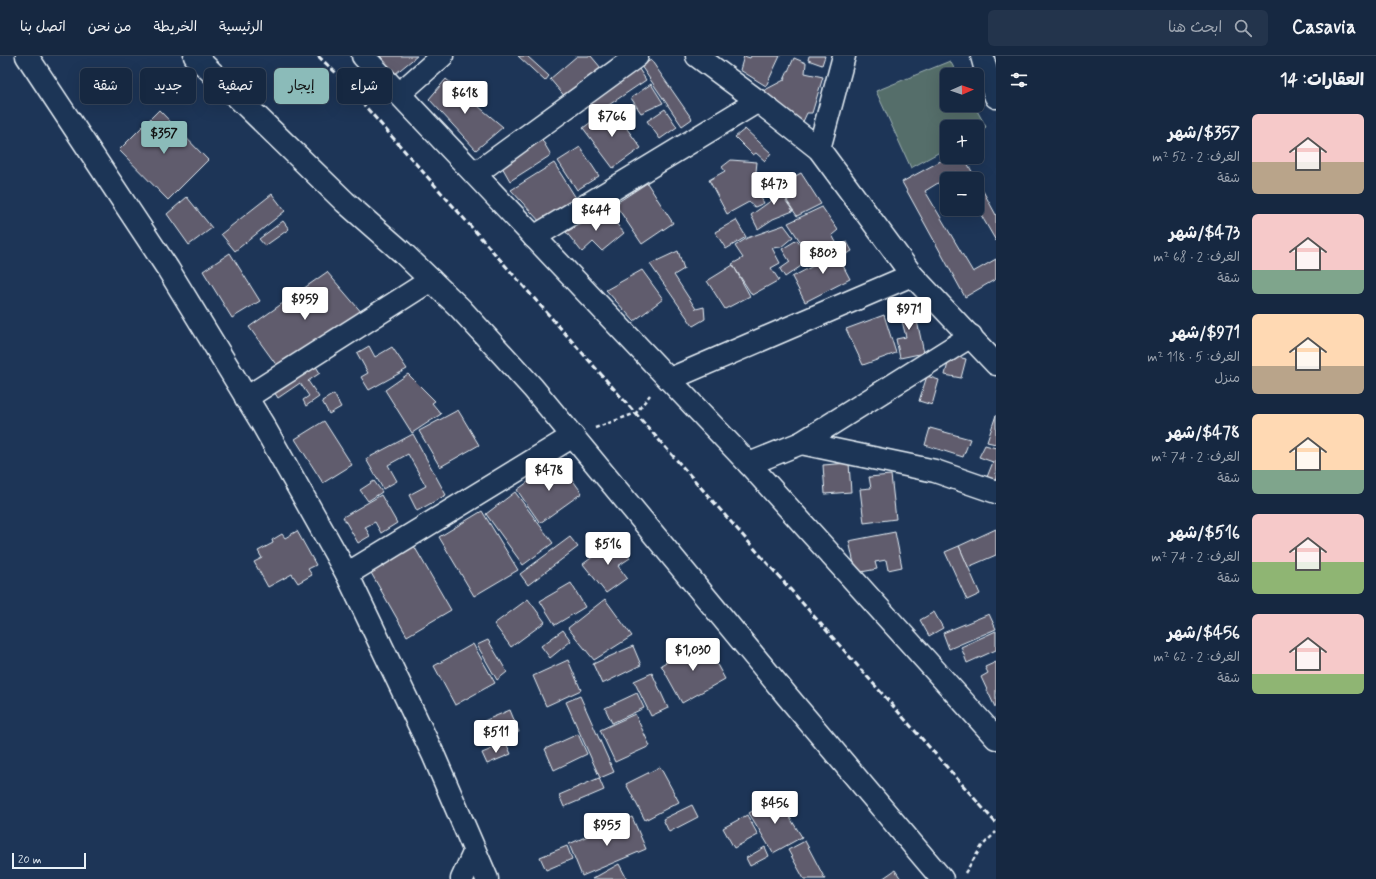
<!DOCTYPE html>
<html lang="ar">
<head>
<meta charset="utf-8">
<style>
  :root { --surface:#162841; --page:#23344c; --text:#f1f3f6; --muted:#9ea6b1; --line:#35445a; --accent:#8bbbb9 }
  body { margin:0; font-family:Mynerve,"Playpen Sans Arabic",sans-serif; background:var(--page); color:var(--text); direction:rtl; height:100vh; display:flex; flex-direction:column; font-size:15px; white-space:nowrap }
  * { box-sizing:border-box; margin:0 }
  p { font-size:13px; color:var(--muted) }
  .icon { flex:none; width:22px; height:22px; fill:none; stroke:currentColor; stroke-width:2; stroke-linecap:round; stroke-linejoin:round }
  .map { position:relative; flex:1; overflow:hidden; direction:ltr }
  .sheet { display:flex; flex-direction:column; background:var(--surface); width:380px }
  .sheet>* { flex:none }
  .top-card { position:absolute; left:12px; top:12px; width:380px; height:36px; direction:rtl; display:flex; gap:8px }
  .needle { width:26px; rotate:88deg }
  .tools { position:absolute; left:940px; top:12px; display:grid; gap:8px }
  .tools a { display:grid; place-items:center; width:44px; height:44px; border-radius:6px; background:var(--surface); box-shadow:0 4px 16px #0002,0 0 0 1px var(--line); font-size:20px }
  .scale { position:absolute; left:12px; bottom:10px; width:74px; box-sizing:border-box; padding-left:4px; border:2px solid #e8f1f8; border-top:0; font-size:11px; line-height:14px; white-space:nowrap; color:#e8f1f8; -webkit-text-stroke:3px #1d3557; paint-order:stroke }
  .price { position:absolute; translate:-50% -34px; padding:0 9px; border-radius:4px; background:#fff; color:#222; font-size:13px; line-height:26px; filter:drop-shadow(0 1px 2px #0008) }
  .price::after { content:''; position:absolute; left:50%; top:24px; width:12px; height:9px; margin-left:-6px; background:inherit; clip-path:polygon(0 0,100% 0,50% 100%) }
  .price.selected { background:var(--accent); color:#111 }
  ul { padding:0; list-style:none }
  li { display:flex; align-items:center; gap:12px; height:100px; padding:0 12px }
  li span { display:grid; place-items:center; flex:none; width:112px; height:80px; border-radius:6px; color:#555 }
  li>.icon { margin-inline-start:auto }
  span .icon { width:48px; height:48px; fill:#fffc; stroke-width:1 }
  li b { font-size:17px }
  h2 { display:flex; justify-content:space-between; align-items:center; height:48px; padding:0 12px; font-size:17px }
  .pill { padding:0 14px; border-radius:6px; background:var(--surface); box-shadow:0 4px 16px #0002,0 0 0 1px var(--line); font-size:14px; line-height:36px }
  .pill.selected { background:var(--accent); color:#111 }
  header { display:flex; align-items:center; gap:24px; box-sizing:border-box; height:56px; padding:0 20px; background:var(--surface); border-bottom:1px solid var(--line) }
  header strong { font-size:19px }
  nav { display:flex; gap:22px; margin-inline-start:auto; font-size:14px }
  .search { width:280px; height:36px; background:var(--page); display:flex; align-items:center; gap:10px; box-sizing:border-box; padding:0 14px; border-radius:6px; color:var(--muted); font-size:15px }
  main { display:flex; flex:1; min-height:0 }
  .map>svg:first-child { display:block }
</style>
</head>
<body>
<header>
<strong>Casavia</strong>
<div class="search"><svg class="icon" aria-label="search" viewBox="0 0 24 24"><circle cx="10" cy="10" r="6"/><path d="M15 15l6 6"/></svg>ابحث هنا</div>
<nav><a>الرئيسية</a><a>الخريطة</a><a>من نحن</a><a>اتصل بنا</a></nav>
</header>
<main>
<section class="sheet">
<h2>العقارات: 14<svg class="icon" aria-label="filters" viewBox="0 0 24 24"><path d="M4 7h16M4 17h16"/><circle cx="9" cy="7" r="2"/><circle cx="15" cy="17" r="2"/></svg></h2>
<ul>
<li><span style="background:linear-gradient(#f6c9c9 60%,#b9a48a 0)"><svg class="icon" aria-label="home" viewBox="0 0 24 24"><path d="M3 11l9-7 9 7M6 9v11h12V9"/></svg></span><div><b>$357/شهر</b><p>الغرف: 2 · 52 m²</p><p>شقة</p></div></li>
<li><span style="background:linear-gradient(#f6c9c9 70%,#7fa58c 0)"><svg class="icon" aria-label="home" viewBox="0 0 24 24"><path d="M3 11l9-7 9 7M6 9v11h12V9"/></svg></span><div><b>$473/شهر</b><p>الغرف: 2 · 68 m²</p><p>شقة</p></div></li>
<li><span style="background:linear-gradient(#ffd9b3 65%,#b9a48a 0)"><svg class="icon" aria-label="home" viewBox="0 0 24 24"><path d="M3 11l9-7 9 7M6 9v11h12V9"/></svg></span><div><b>$971/شهر</b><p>الغرف: 5 · 118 m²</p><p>منزل</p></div></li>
<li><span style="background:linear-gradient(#ffd9b3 70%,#7fa58c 0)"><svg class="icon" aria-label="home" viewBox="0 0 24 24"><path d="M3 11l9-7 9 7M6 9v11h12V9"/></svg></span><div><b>$478/شهر</b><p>الغرف: 2 · 74 m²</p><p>شقة</p></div></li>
<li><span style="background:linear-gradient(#f6c9c9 60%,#8fb573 0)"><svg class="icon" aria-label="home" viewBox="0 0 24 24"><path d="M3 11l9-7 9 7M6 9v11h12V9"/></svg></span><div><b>$516/شهر</b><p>الغرف: 2 · 74 m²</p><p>شقة</p></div></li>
<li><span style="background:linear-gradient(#f6c9c9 75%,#8fb573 0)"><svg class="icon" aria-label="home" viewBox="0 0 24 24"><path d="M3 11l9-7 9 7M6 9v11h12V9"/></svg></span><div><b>$456/شهر</b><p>الغرف: 2 · 62 m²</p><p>شقة</p></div></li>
</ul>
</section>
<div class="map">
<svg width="996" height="823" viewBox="0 0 996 823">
  <rect width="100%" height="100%" fill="#1d3557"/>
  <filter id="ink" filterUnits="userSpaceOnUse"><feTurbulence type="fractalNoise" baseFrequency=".025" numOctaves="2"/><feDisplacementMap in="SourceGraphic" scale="8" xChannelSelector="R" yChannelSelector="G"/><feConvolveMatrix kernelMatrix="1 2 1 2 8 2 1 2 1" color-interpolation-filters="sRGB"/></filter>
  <g filter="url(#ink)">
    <polygon fill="#546e6b" stroke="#9eb0b2" points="950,5 958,19 947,19 947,49 974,49 986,71 977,76 977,71 947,71 947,92 911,112 876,35"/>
    <g fill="#605c6d" stroke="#e8f1f8">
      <polygon points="380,0 417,0 395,18"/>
      <polygon points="518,0 527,0 549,20 545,25"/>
      <polygon points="577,0 591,0 601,12 566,42 550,23"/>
      <polygon points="744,0 750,2 751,0 780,0 766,30 740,14"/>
      <polygon points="809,0 825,0 822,9 808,4"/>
      <polygon points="794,2 806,7 805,17 823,21 812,57 807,57 801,70 763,35 784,24"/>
      <polygon points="651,4 692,63 682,70 641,10"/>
      <polygon points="637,10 646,24 597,57 588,43"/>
      <polygon points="446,23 503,71 476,94 429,43"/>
      <polygon points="651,28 663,47 641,57 631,42"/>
      <polygon points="611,51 641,92 613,112 583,72"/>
      <polygon points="665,53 677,71 660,83 647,65"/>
      <polygon points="159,54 208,104 168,144 119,94"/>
      <polygon points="745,73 771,97 765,105 756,97 753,99 735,81"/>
      <polygon points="541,82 551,99 510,125 501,109"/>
      <polygon points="580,91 599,120 577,134 558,105"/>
      <polygon points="948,101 964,101 976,123 960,123 956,116 925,135 973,216 996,203 996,223 965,241 902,126"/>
      <polygon points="731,104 757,106 755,125 767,129 761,142 764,147 755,151 749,146 727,158 709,124 725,115 722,111"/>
      <polygon points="554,107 576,142 541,167 511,134"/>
      <polygon points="801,117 821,148 797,160 787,145 796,137 788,124"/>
      <polygon points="977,124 996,159 996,185 977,152"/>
      <polygon points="786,125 794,137 786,145 793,155 773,163 758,173 751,159 772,144 770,137"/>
      <polygon points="647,127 673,167 642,188 615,148"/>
      <polygon points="272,138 285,155 235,195 221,178"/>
      <polygon points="187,141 212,172 189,189 167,158"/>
      <polygon points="822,151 838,174 832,179 837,188 825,194 827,198 813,205 788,167"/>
      <polygon points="606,155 624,177 602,195 593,186 582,196 566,176"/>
      <polygon points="736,164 746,181 726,193 715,176"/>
      <polygon points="283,165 289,173 265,190 259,183"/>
      <polygon points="784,169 793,181 781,191 772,192 780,207 771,212 779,224 752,239 732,208 743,202 735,190 747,182"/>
      <polygon points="797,184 810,204 785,221 780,213 790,206 782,193"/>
      <polygon points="847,186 852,195 839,202 850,223 805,246 792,221 832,200 829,195"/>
      <polygon points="678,195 684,213 674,219 696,253 704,251 705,263 693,270 650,208"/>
      <polygon points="230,197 260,245 232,262 203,215"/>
      <polygon points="733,209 750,240 725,253 707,225"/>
      <polygon points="642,214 663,243 634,265 606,234"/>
      <polygon points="327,216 363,258 280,314 249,271"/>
      <polygon points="912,242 924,297 900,302 896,283 906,281 897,245"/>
      <polygon points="884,259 896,297 863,309 846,273"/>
      <polygon points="369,290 375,301 392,291 407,313 369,334 361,321 368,317 357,297"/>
      <polygon points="950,299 966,303 961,322 945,319"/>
      <polygon points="312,304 320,317 308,325 319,341 306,350 303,344 309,340 300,327 278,342 271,331"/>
      <polygon points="408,318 435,345 432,347 441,358 412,377 385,334"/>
      <polygon points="927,320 939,324 932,349 919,345"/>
      <polygon points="334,338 341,351 329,358 322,345"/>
      <polygon points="458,354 479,389 440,411 419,375"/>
      <polygon points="996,359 996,388 987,386"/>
      <polygon points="324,365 352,409 323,427 295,383"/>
      <polygon points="930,372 970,383 963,401 925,389"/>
      <polygon points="413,378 446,439 417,455 409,439 426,430 408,398 388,409 397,425 383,433 366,403"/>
      <polygon points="985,389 996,392 996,430 985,426 993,406 979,401"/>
      <polygon points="558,404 582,437 540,467 517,434"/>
      <polygon points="849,407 851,436 825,438 823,409"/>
      <polygon points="891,419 896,463 864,467 860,433 871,432 869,421"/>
      <polygon points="374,425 382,436 368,445 360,434"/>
      <polygon points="515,436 553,487 523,509 486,458"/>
      <polygon points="381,439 397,467 381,477 375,466 365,471 370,480 358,487 343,461"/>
      <polygon points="482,455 518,514 474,540 439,481"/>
      <polygon points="996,473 996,499 968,511 959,490"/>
      <polygon points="297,475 316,509 308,513 312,519 298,527 292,518 268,531 254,506 262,502 258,495 273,487 272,484 282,478 285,482"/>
      <polygon points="895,476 902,511 888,514 886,504 875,506 877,513 856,517 849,485"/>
      <polygon points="570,481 578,491 528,529 520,518"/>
      <polygon points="617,483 630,502 618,510 627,522 606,537 583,508"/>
      <polygon points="414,490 451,554 407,580 370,515"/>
      <polygon points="959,490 980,538 967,544 945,496"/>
      <polygon points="571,527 585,551 555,569 540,545"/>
      <polygon points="528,543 545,566 511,591 494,568"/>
      <polygon points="605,543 632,580 594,604 568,572"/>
      <polygon points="934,556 943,572 929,580 920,564"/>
      <polygon points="989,558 996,573 949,593 943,577"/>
      <polygon points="563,574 571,585 550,602 541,590"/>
      <polygon points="996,575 996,594 967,607 961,591"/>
      <polygon points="488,584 507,616 497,624 477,589"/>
      <polygon points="704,585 725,623 682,647 661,609"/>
      <polygon points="473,588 495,627 455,649 434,610"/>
      <polygon points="633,590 641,609 602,628 593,608"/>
      <polygon points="568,604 581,634 546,650 533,620"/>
      <polygon points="996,606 996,651 995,651 981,621 988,617 985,611"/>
      <polygon points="652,617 668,652 651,660 634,625"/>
      <polygon points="637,637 644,652 612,667 605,652"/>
      <polygon points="580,640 614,716 600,722 566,646"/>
      <polygon points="510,654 519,676 493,687 484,665"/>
      <polygon points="635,658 650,690 615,706 600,674"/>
      <polygon points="578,678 587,698 554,714 545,693"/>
      <polygon points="506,687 511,698 487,708 482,697"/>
      <polygon points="660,711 679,746 645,764 626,728"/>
      <polygon points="599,722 604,734 564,751 559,739"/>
      <polygon points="777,741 802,781 773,797 749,757"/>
      <polygon points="692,749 698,761 669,776 663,763"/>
      <polygon points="747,759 758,779 734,792 723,772"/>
      <polygon points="632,761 646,793 582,820 569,788"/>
      <polygon points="805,785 825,823 804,823 788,794"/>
      <polygon points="567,790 572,803 546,814 540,801"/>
      <polygon points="765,791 769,800 750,810 746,802"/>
      <polygon points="619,808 627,823 592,823"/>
      <polygon points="895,814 901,823 882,823"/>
    </g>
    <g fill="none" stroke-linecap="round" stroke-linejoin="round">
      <g stroke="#e8f1f8" stroke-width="25">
        <g id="minor">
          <polyline points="27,0 168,213 262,367 347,518 433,698 487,823"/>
          <polyline points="195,0 345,146 402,196 460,252 533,332 788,641 942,823"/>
          <polyline points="363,0 749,408 996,682"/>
          <polyline points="697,0 758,45 819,93 912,219 996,308"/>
          <polyline points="982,0 988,22 996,41"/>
          <polyline points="399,38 442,0"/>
          <polyline points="819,93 844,0"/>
          <polyline points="475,118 637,0"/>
          <polyline points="534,181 758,45"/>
          <polyline points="670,323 912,219"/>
          <polyline points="246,342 431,224"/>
          <polyline points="801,387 935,415 996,436"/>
          <polyline points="749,408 801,387 971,280"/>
          <polyline points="347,518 573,380"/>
          <polyline points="462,823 474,797"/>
        </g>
      </g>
      <g stroke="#e8f1f8" stroke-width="2.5" stroke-dasharray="4 3" stroke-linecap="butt">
        <polyline points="595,372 636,357 650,339"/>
        <polyline points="965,817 982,790 996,776"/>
      </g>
      <use href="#minor" stroke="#1d3557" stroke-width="22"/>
      <polyline stroke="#e8f1f8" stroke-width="3" stroke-dasharray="6 3" stroke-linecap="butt" points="318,0 335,16 996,767"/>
    </g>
  </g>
</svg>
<div class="tools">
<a><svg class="needle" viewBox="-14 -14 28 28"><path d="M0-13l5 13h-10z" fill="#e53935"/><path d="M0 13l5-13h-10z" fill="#9ea6b1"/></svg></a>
<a>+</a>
<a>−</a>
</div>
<div class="scale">20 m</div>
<b class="price" style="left:465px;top:59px">$618</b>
<b class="price" style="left:612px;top:82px">$766</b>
<b class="price selected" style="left:164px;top:99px">$357</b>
<b class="price" style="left:774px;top:150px">$473</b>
<b class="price" style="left:596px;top:176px">$644</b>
<b class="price" style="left:823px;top:219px">$803</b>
<b class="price" style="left:305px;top:265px">$959</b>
<b class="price" style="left:909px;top:275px">$971</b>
<b class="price" style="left:549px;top:436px">$478</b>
<b class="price" style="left:608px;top:510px">$516</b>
<b class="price" style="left:693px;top:616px">$1,030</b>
<b class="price" style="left:496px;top:698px">$511</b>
<b class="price" style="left:775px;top:769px">$456</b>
<b class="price" style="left:607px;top:791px">$955</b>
<div class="top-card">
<a class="pill">شراء</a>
<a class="pill selected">إيجار</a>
<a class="pill">تصفية</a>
<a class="pill">جديد</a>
<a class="pill">شقة</a>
</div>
</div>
</main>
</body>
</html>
